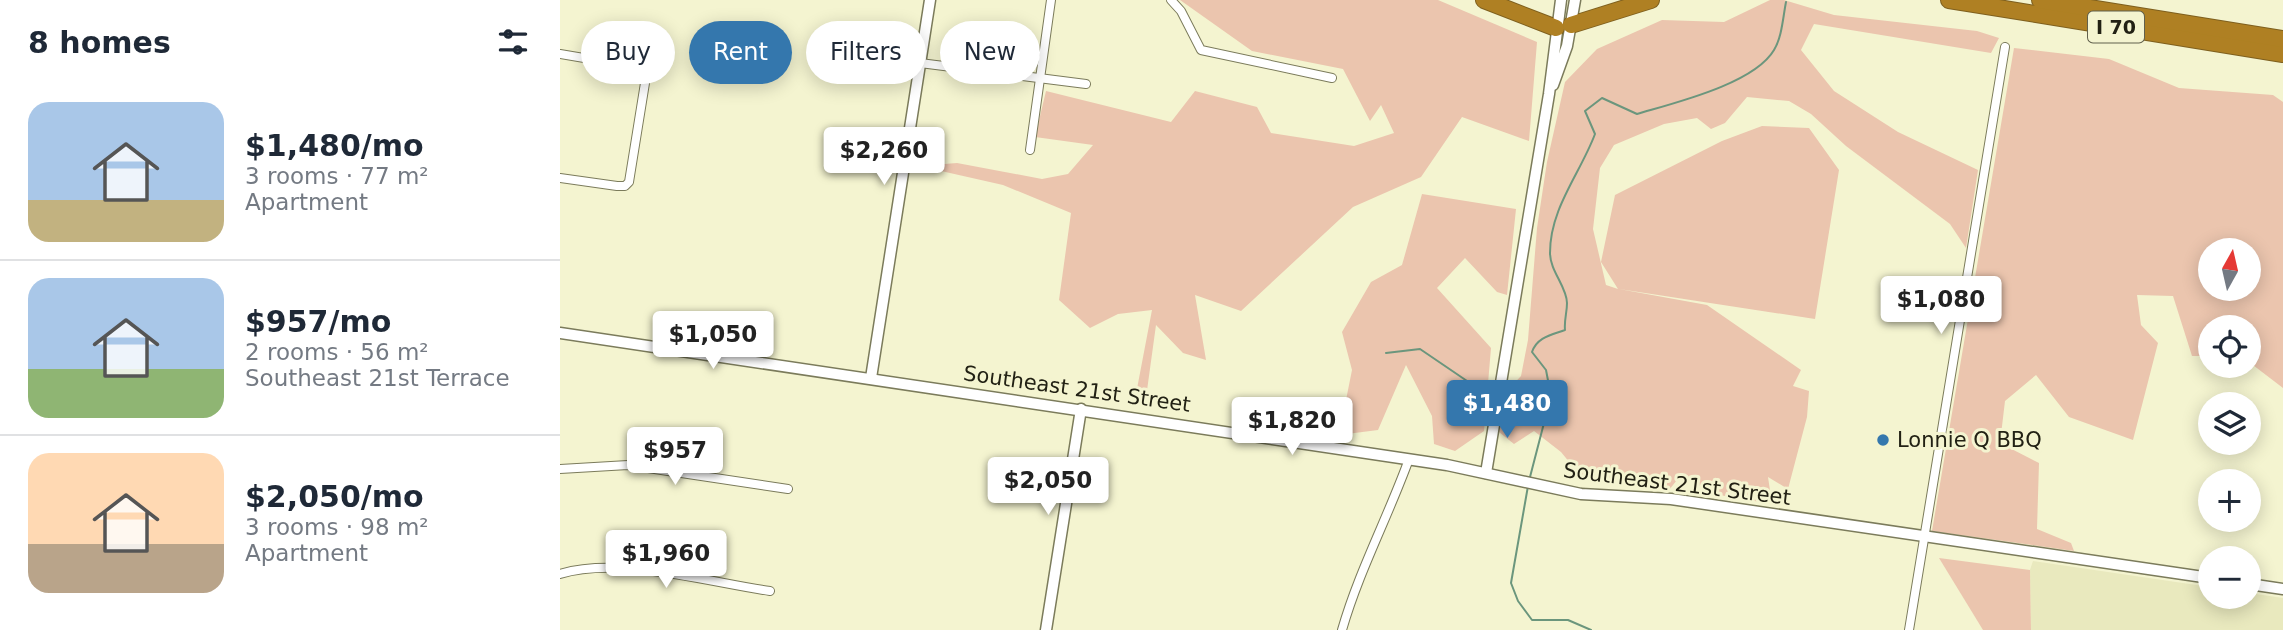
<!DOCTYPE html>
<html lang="en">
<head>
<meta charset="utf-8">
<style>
  :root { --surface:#fff; --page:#f6f6f7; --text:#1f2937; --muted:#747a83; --line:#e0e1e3; --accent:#3477ad }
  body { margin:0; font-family:"DejaVu Sans",sans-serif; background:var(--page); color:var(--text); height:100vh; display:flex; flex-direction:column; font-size:26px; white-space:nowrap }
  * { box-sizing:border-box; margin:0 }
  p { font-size:23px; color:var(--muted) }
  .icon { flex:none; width:38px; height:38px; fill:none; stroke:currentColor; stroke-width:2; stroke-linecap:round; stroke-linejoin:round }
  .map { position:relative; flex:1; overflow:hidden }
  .panel { display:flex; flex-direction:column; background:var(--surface); width:560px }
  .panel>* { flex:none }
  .guide { position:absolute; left:21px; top:21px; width:665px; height:63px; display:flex; gap:14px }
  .needle { width:46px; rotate:8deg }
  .tools { position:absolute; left:1638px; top:238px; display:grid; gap:14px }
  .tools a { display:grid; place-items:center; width:63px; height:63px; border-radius:50%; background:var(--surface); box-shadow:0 4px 18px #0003; font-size:35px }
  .price { position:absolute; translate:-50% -60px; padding:0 16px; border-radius:7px; background:#fff; color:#222; font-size:23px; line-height:46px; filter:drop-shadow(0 2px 4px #0008) }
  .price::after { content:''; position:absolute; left:50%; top:42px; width:21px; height:16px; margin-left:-10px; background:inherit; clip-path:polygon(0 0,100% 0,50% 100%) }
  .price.on { background:var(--accent); color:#fff }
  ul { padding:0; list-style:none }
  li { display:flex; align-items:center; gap:21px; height:175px; padding:0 28px }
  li+li { border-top:2px solid var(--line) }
  li span { display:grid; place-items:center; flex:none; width:196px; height:140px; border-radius:21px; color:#555 }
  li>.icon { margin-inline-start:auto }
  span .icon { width:84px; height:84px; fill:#fffc; stroke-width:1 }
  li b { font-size:30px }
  h2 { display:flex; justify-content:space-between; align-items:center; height:84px; padding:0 28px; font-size:30px }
  .chip { padding:0 24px; border-radius:32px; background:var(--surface); box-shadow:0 4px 18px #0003; font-size:24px; line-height:63px }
  .chip.on { background:var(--accent); color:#fff }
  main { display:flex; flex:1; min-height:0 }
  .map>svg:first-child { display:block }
</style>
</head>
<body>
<main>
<section class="panel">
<h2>8 homes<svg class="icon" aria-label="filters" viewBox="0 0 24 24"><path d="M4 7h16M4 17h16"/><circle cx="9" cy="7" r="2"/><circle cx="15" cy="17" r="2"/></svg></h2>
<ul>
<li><span style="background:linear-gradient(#a9c7e8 70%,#c2b280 0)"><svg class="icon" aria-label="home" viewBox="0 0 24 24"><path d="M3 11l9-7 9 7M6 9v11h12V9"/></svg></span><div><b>$1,480/mo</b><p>3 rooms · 77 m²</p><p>Apartment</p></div></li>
<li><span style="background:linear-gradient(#a9c7e8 65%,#8fb573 0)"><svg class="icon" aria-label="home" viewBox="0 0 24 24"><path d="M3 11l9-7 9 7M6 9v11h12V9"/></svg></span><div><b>$957/mo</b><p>2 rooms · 56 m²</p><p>Southeast 21st Terrace</p></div></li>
<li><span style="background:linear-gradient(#ffd9b3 65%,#b9a48a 0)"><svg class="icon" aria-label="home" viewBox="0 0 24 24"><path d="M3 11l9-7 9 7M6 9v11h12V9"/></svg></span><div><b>$2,050/mo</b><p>3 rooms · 98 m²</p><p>Apartment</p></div></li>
</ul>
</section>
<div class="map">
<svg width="1723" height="630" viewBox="0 0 1723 630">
  <rect width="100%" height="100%" fill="#f4f4d0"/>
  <polygon fill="#e9e9be" points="1473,561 1650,587 1650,597 1689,597 1689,593 1723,598 1723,630 1471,630 1470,570"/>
  <g fill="#ebc5ae" fill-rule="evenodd">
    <polygon points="620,0 878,0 977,42 969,141 902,117 861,177 793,207 681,311 635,295 646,360 623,353 596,325 585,405 576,394 592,310 558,314 530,328 499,300 511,213 443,185 359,166 397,163 482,179 508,174 533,145 475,137 486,91 611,122 635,91 697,107 711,133 794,146 834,133 821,105 810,121 783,69 692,51"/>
    <polygon points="1210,0 1224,0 1274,15 1417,31 1439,38 1431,53 1254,24 1241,50 1274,91 1338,132 1418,170 1406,248 1390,224 1286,146 1251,114 1229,101 1187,97 1165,123 1151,129 1137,118 1104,124 1054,145 1040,168 1033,229 1046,285 1058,289 1041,262 1055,195 1162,141 1202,126 1249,128 1279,170 1255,319 1059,289 1147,305 1241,370 1233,386 1249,391 1247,417 1228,489 1208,477 1212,504 1142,492 1137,478 1121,475 1109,490 1019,474 1001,452 974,431 954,444 939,432 945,393 961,376 968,340 977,228 987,162 1005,82 1037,49 1102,20 1164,22"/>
    <path d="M 1454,48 L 1549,59 L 1619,88 L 1713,95 L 1723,102 L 1723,388 L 1689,362 L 1689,327 L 1650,327 L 1650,356 L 1632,356 L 1613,296 L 1577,295 L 1581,325 L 1598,343 L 1573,440 L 1509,417 L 1476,375 L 1445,401 L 1440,443 L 1479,463 L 1477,529 L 1511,543 L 1514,551 L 1372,531 ZM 1689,250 L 1689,289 L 1650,289 L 1650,250 Z"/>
    <polygon points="862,194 956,209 947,295 937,292 905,258 877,288 931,348 924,431 895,451 874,444 872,416 846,365 818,430 779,435 792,370 782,332 811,282 842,265"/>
    <polygon points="1379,558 1470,570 1471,630 1423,630"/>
  </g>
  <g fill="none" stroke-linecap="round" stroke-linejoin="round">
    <g stroke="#6b967d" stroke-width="2">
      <polyline points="826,353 860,349 935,400"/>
      <polyline points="943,403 962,413 984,416"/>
      <path d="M 970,477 L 991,396 L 986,370 L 972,352 C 977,337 991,335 1005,330 C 1004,320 1007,313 1007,303 C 1007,287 990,271 990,253 C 990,208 1020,174 1035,134 L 1025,111 L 1042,98 L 1077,114 C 1114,103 1194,84 1214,50 C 1222,37 1223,17 1226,2"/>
      <polyline points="968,486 951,583 958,601 972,620 1008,620 1031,630"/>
    </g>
    <g stroke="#7b7b5b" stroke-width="10">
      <g id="minor">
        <polyline points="611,0 621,11 641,50 772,78"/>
        <polyline points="0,54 77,67 82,70 85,83 69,182 65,186 57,186 0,178"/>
        <polyline points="360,63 526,84"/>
        <polyline points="470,150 491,0"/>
        <polyline points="0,469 68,465 228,489"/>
        <path d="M 0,574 C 59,556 148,582 210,591"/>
        <path d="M 782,630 C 799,571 828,517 849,459"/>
        <polyline points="1349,630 1445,47"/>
      </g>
    </g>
    <g stroke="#7b7b5b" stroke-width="13">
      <g id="tertiary">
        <polyline points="993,85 1007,46 1015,0"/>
        <polyline points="0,333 887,465 1021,494 1111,499 1650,578"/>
        <polyline points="311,378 370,0"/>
        <polyline points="926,473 989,94 1001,0"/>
        <polyline points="1689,584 1723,589"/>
        <polyline points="486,630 521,409"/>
      </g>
    </g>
    <g stroke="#7e5f1e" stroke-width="18">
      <g id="motorway">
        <polyline points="924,0 996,28"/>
        <polyline points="1389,0 1723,54"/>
        <polyline points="1480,0 1723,39"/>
        <polyline points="1011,25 1091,0"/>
      </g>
    </g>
    <use href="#minor" stroke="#fff" stroke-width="8"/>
    <use href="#tertiary" stroke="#fff" stroke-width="10"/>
    <use href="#motorway" stroke="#af8023" stroke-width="16"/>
  </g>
  <circle fill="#3477ad" stroke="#f4f4d0" stroke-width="2.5" cx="1323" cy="440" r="7"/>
  <g text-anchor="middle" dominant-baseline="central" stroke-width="6" stroke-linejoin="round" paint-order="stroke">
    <rect fill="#f4f4d0" stroke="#61604c" stroke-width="2" x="1528" y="11.5" width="56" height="31" rx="5"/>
    <g font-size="19" font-weight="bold" fill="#222114">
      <text x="1556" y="27">I 70</text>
    </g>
    <g font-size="21" fill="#222114" stroke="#f4f4d0">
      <text transform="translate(517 389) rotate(8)">Southeast 21st Street</text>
      <text transform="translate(1117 484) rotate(7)">Southeast 21st Street</text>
    </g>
    <g font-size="21" fill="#222114" stroke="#f4f4d0" text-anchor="start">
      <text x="1337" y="440">Lonnie Q BBQ</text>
    </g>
  </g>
</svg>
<div class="tools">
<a><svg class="needle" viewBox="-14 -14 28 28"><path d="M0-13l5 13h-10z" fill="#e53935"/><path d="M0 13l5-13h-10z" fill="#747a83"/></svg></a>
<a><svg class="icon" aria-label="locate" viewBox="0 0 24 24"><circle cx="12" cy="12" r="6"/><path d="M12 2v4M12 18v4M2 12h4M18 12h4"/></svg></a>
<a><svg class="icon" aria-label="layers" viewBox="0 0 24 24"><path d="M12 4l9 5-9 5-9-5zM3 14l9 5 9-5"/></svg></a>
<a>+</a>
<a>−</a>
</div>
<b class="price" style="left:324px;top:187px">$2,260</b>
<b class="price" style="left:1381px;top:336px">$1,080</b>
<b class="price" style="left:153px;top:371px">$1,050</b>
<b class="price on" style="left:947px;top:440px">$1,480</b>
<b class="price" style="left:732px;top:457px">$1,820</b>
<b class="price" style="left:115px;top:487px">$957</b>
<b class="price" style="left:488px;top:517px">$2,050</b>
<b class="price" style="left:106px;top:590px">$1,960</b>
<div class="guide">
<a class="chip">Buy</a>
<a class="chip on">Rent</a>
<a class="chip">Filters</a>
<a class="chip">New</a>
</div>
</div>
</main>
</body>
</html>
